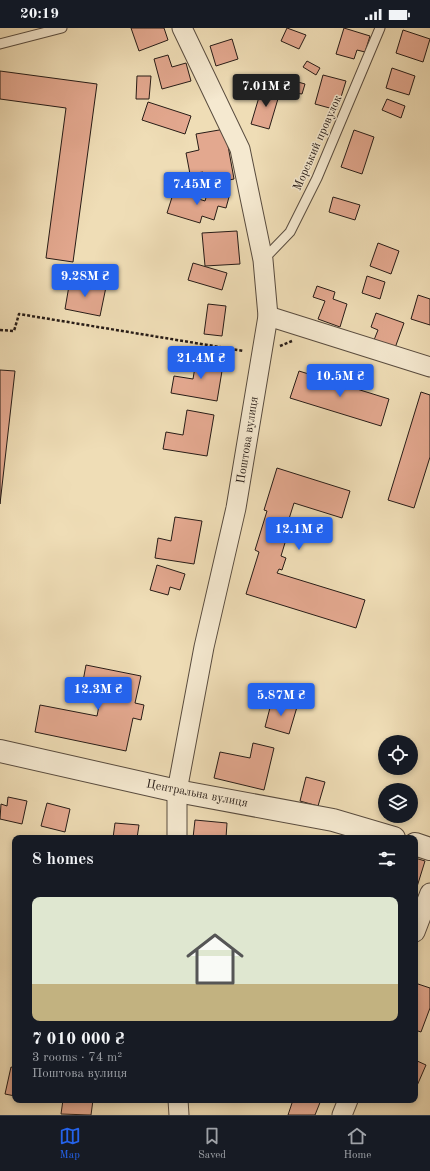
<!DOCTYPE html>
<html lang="en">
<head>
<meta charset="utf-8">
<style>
  :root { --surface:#171b24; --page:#242831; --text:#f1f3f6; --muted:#9ea1a6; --line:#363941; --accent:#2563eb }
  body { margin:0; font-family:"Old Standard TT",serif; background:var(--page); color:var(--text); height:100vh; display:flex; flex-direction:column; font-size:15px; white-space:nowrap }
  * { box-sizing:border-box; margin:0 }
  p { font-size:13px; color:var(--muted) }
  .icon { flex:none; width:22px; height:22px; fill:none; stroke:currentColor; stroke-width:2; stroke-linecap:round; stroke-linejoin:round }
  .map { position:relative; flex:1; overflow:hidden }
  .drawer { position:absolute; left:12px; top:807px; width:406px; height:268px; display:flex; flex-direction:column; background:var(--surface); border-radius:8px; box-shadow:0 2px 6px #0003 }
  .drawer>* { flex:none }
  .tools { position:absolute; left:378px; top:707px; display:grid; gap:8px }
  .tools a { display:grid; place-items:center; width:40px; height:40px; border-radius:50%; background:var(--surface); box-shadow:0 2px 6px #0003; font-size:20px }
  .price { position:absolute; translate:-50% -34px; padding:0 9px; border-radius:4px; background:var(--accent); color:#fff; font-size:13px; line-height:26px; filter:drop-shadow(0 1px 2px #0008) }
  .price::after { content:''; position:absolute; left:50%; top:24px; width:12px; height:9px; margin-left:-6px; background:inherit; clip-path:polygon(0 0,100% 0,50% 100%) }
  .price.current { background:#222; color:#fff }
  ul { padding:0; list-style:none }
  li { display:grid; align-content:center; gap:8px; height:212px; padding:0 20px }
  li+li { border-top:1px solid var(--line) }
  li span { display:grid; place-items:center; height:124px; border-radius:8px; color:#555 }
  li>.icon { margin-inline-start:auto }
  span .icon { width:72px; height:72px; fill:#fffc; stroke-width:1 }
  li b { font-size:17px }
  h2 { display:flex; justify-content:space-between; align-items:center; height:48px; padding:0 20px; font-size:17px }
  .status { display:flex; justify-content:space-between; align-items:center; height:28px; padding:0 20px; background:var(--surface); direction:ltr }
  .status svg { height:11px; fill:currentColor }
  .tabs { display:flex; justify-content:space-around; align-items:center; height:56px; border-top:1px solid var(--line); background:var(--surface); font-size:11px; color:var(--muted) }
  .tabs a { display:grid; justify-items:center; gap:2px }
  .tabs .current { color:var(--accent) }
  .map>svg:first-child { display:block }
</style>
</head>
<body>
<div class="status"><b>20:19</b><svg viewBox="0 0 49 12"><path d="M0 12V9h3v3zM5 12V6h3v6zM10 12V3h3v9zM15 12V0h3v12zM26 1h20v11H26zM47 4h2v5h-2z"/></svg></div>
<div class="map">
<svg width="430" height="1087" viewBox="0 0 430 1087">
  <rect width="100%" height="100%" fill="#efddb6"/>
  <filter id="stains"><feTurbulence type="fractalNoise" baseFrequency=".005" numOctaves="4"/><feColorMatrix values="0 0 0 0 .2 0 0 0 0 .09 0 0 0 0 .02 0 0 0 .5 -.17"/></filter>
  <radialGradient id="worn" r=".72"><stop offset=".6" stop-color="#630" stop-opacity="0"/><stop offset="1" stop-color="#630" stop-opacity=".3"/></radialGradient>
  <g fill="#e3a88f" stroke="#271c17">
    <polygon points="131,0 164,0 168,12 139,23"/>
    <polygon points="287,0 306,7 299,21 281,13"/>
    <polygon points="344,0 370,8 365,24 357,22 354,31 336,26"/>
    <polygon points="403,2 430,11 423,34 396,25"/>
    <polygon points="232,11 238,31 216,38 210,18"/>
    <polygon points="168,27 172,39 186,35 191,53 162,61 154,31"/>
    <polygon points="307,33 320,40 316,47 303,39"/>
    <polygon points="392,40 415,48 409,67 386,60"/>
    <polygon points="0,43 97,56 73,234 46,230 66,80 0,71"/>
    <polygon points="323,47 346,53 337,82 315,76"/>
    <polygon points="137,48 151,48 149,71 136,71"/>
    <polygon points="298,54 305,56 302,66 295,65"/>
    <polygon points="262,59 280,64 269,101 251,96"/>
    <polygon points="387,71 405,78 401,90 382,82"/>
    <polygon points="148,74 191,88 185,106 142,92"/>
    <polygon points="225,101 234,151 205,157 203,144 190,146 186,125 199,122 196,106"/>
    <polygon points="354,102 374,109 362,146 341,139"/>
    <polygon points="174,163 205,173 208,163 229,169 226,180 218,178 214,192 202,188 200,195 167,185"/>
    <polygon points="333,169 360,177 355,192 329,184"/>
    <polygon points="237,203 240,236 205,238 202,205"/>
    <polygon points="378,215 399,223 391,246 370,238"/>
    <polygon points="193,235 227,245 222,262 188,252"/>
    <polygon points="367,248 385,254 380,271 362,265"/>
    <polygon points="70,252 106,259 100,288 65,281"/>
    <polygon points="317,258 335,264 333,271 347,276 340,299 318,291 325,273 313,269"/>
    <polygon points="418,267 430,271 430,297 411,291"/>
    <polygon points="208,276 226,278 222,308 204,306"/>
    <polygon points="376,285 404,295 395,320 374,312 378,302 371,299"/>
    <polygon points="197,327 224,331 217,373 171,365 174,348 193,351"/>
    <polygon points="0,342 15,343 0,476"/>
    <polygon points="299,343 389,371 381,398 290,370"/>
    <polygon points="421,364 430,367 430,429 414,480 388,472"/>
    <polygon points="187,382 214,387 207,428 163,421 166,404 183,407"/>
    <polygon points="277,440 350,463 342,490 294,475 288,494 291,495 281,528 286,530 282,542 279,541 277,545 365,572 356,600 246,566 259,524 255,522 267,483 264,482"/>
    <polygon points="175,489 202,493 194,536 155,530 158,510 171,513"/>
    <polygon points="157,537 185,546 180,562 170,559 168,567 150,562"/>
    <polygon points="86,637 141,648 135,675 144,677 141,692 133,690 126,723 35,704 40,677 97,688 101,668 81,664"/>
    <polygon points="272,672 297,679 289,706 265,699"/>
    <polygon points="253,715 274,720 264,762 214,750 220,724 250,730"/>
    <polygon points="306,749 325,754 318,778 300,773"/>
    <polygon points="8,769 27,773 22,796 0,791 1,776 7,778"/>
    <polygon points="47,775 70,781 65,804 41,798"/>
    <polygon points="195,792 227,795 226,810 193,810"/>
    <polygon points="115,795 139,797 137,810 113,810"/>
    <polygon points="415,830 425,833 416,862 415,861"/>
    <polygon points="415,955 430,960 430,980 421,1004 415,1002"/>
    <polygon points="415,1032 426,1037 416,1060 415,1059"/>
    <polygon points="11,1039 15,1040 15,1068 5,1066"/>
    <polygon points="63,1072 93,1072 91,1087 61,1086"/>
    <polygon points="293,1072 321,1072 315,1087 288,1087"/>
  </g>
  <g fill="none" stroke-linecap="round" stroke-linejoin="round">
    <g stroke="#594c3f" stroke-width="11">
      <g id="service">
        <polyline points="0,16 62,0"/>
        <polyline points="263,232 290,204 317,150 380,0"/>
      </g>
    </g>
    <g stroke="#594c3f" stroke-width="21">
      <g id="minor">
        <polyline points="268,288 430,339"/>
        <polyline points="177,810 177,763 204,619 236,480 268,288 263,232 240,121 182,0"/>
        <polyline points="415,904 430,865"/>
        <polyline points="178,1072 179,1087"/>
        <polyline points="342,1087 348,1072"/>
      </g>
    </g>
    <g stroke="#594c3f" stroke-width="24">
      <g id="tertiary">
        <polyline points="0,723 177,763 333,792 394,810"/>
        <polyline points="415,816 430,821"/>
      </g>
    </g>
    <g stroke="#271c17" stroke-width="2.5" stroke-dasharray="3 2" stroke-linecap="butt">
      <polyline points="0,302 14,303 19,286 244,323"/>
      <polyline points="280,318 292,313"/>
    </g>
    <use href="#service" stroke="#f5e9d0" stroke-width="9"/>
    <use href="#minor" stroke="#f5e9d0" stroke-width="19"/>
    <use href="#tertiary" stroke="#f5e9d0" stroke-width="22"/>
  </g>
  <g text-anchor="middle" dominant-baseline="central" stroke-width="3" stroke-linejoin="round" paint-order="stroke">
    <g font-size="12" fill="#271c17" stroke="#f5e9d0">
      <text transform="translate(318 115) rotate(-66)">Морський провулок</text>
      <text transform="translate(248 412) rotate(-81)">Поштова вулиця</text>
      <text transform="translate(197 766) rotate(11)">Центральна вулиця</text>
    </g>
  </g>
  <rect width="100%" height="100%" filter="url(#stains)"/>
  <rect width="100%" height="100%" fill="url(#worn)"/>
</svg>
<div class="tools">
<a><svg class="icon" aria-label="locate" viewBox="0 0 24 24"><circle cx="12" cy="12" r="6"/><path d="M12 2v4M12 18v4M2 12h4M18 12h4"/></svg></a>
<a><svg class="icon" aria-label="layers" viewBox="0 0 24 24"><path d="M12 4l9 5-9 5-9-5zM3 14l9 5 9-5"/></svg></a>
</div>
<b class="price current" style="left:266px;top:80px">7.01M ₴</b>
<b class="price" style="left:197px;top:178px">7.45M ₴</b>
<b class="price" style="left:85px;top:270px">9.28M ₴</b>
<b class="price" style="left:201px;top:352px">21.4M ₴</b>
<b class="price" style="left:340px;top:370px">10.5M ₴</b>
<b class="price" style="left:299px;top:523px">12.1M ₴</b>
<b class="price" style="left:98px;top:683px">12.3M ₴</b>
<b class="price" style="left:281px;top:689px">5.87M ₴</b>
<section class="drawer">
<h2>8 homes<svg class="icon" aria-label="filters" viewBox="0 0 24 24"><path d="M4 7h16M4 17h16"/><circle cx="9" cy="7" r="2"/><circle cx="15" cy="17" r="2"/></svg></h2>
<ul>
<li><span style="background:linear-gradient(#dfe7d0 70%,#c2b280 0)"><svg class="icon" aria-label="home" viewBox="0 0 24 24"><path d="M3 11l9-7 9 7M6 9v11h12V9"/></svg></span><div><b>7 010 000 ₴</b><p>3 rooms · 74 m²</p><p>Поштова вулиця</p></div></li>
</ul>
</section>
</div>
<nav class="tabs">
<a class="current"><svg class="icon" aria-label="map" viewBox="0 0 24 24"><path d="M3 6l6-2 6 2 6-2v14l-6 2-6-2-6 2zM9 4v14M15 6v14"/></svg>Map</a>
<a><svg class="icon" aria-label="saved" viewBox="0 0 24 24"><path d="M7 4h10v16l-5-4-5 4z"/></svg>Saved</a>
<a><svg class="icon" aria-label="home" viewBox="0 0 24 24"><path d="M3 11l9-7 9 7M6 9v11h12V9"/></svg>Home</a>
</nav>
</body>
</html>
